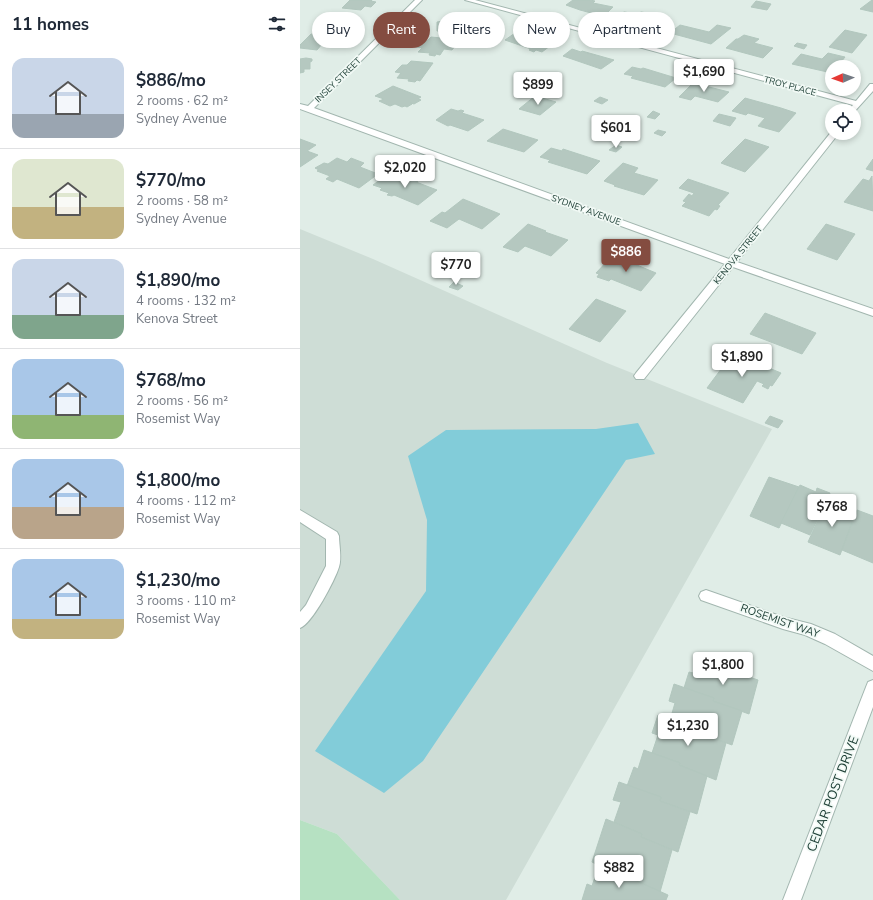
<!DOCTYPE html>
<html lang="en">
<head>
<meta charset="utf-8">
<style>
  :root { --surface:#fff; --page:#f2f2f3; --text:#1f2937; --muted:#747a83; --line:#e0e1e3; --accent:#844c40 }
  body { margin:0; font-family:"Nunito Sans",sans-serif; background:var(--page); color:var(--text); height:100vh; display:flex; flex-direction:column; font-size:15px; white-space:nowrap }
  * { box-sizing:border-box; margin:0 }
  p { font-size:13px; color:var(--muted) }
  .icon { flex:none; width:22px; height:22px; fill:none; stroke:currentColor; stroke-width:2; stroke-linecap:round; stroke-linejoin:round }
  .map { position:relative; flex:1; overflow:hidden }
  .panel { display:flex; flex-direction:column; background:var(--surface); width:300px }
  .panel>* { flex:none }
  .hud { position:absolute; left:12px; top:12px; width:380px; height:36px; display:flex; gap:8px }
  .needle { width:26px; rotate:268deg }
  .tools { position:absolute; left:525px; top:60px; display:grid; gap:8px }
  .tools a { display:grid; place-items:center; width:36px; height:36px; border-radius:50%; background:var(--surface); box-shadow:0 2px 6px #0003; font-size:20px }
  .price { position:absolute; translate:-50% -34px; padding:0 9px; border-radius:4px; background:#fff; color:#222; font-size:13px; line-height:26px; filter:drop-shadow(0 1px 2px #0008) }
  .price::after { content:''; position:absolute; left:50%; top:24px; width:12px; height:9px; margin-left:-6px; background:inherit; clip-path:polygon(0 0,100% 0,50% 100%) }
  .price.active { background:var(--accent); color:#fff }
  ul { padding:0; list-style:none }
  li { display:flex; align-items:center; gap:12px; height:100px; padding:0 12px }
  li+li { border-top:1px solid var(--line) }
  li span { display:grid; place-items:center; flex:none; width:112px; height:80px; border-radius:12px; color:#555 }
  li>.icon { margin-inline-start:auto }
  span .icon { width:48px; height:48px; fill:#fffc; stroke-width:1 }
  li b { font-size:17px }
  h2 { display:flex; justify-content:space-between; align-items:center; height:48px; padding:0 12px; font-size:17px }
  .pill { padding:0 14px; border-radius:18px; background:var(--surface); box-shadow:0 2px 6px #0003; font-size:14px; line-height:36px }
  .pill.active { background:var(--accent); color:#fff }
  main { display:flex; flex:1; min-height:0 }
  .map>svg:first-child { display:block }
</style>
</head>
<body>
<main>
<section class="panel">
<h2>11 homes<svg class="icon" aria-label="filters" viewBox="0 0 24 24"><path d="M4 7h16M4 17h16"/><circle cx="9" cy="7" r="2"/><circle cx="15" cy="17" r="2"/></svg></h2>
<ul>
<li><span style="background:linear-gradient(#c9d6e8 70%,#9aa5b1 0)"><svg class="icon" aria-label="home" viewBox="0 0 24 24"><path d="M3 11l9-7 9 7M6 9v11h12V9"/></svg></span><div><b>$886/mo</b><p>2 rooms · 62 m²</p><p>Sydney Avenue</p></div></li>
<li><span style="background:linear-gradient(#dfe7d0 60%,#c2b280 0)"><svg class="icon" aria-label="home" viewBox="0 0 24 24"><path d="M3 11l9-7 9 7M6 9v11h12V9"/></svg></span><div><b>$770/mo</b><p>2 rooms · 58 m²</p><p>Sydney Avenue</p></div></li>
<li><span style="background:linear-gradient(#c9d6e8 70%,#7fa58c 0)"><svg class="icon" aria-label="home" viewBox="0 0 24 24"><path d="M3 11l9-7 9 7M6 9v11h12V9"/></svg></span><div><b>$1,890/mo</b><p>4 rooms · 132 m²</p><p>Kenova Street</p></div></li>
<li><span style="background:linear-gradient(#a9c7e8 70%,#8fb573 0)"><svg class="icon" aria-label="home" viewBox="0 0 24 24"><path d="M3 11l9-7 9 7M6 9v11h12V9"/></svg></span><div><b>$768/mo</b><p>2 rooms · 56 m²</p><p>Rosemist Way</p></div></li>
<li><span style="background:linear-gradient(#a9c7e8 60%,#b9a48a 0)"><svg class="icon" aria-label="home" viewBox="0 0 24 24"><path d="M3 11l9-7 9 7M6 9v11h12V9"/></svg></span><div><b>$1,800/mo</b><p>4 rooms · 112 m²</p><p>Rosemist Way</p></div></li>
<li><span style="background:linear-gradient(#a9c7e8 75%,#c2b280 0)"><svg class="icon" aria-label="home" viewBox="0 0 24 24"><path d="M3 11l9-7 9 7M6 9v11h12V9"/></svg></span><div><b>$1,230/mo</b><p>3 rooms · 110 m²</p><p>Rosemist Way</p></div></li>
</ul>
</section>
<div class="map">
<svg width="573" height="900" viewBox="0 0 573 900">
  <rect width="100%" height="100%" fill="#e0ede7"/>
  <polygon fill="#ceddd6" points="0,229 73,259 307,363 472,429 206,900 100,900 37,834 0,820"/>
  <polygon fill="#b6e1c2" points="0,820 37,834 100,900 0,900"/>
  <polygon fill="#82ccd9" points="338,423 355,454 326,460 123,761 84,793 15,751 126,591 127,520 108,456 146,430 296,429"/>
  <g fill="#b5c8c0" stroke="#b2c7be">
    <polygon points="50,0 72,0 71,1 76,2 71,7 65,6 61,10 42,8"/>
    <polygon points="273,0 290,0 295,1 293,3 313,7 306,14 295,14 280,10 266,5"/>
    <polygon points="572,0 573,0 573,12 560,9"/>
    <polygon points="456,1 471,4 467,10 451,7"/>
    <polygon points="324,12 338,14 341,12 347,13 344,15 364,21 353,28 336,24 334,25 315,18"/>
    <polygon points="31,15 50,17 45,21 51,22 43,30 19,27"/>
    <polygon points="161,18 161,20 171,20 172,29 155,30 155,32 137,31 137,22"/>
    <polygon points="380,25 409,32 417,25 431,28 411,44 370,33"/>
    <polygon points="545,30 567,35 552,53 529,47"/>
    <polygon points="215,33 223,36 224,34 254,43 242,52 236,50 234,52 229,50 231,49 205,40"/>
    <polygon points="11,34 41,37 33,46 22,44 17,50 0,48 0,45"/>
    <polygon points="444,35 459,39 454,43 473,48 463,58 426,48 436,39 438,39"/>
    <polygon points="131,37 152,39 151,41 158,42 152,50 144,49 140,55 136,54 135,56 129,55 130,53 118,52 122,48 116,47 122,41 127,41"/>
    <polygon points="497,43 507,45 504,49 494,46"/>
    <polygon points="272,49 281,52 282,51 314,60 301,69 263,56"/>
    <polygon points="528,53 545,57 537,67 532,67 532,73 492,64 501,54 522,59"/>
    <polygon points="6,58 12,59 12,61 10,62 10,69 4,69 4,72 0,73 0,59"/>
    <polygon points="111,61 133,63 120,81 117,80 115,82 108,81 109,79 97,78 101,73 95,72 102,65 107,65"/>
    <polygon points="332,67 341,69 343,68 376,78 365,87 331,78 333,76 324,74"/>
    <polygon points="228,76 234,78 227,82 221,80"/>
    <polygon points="394,82 409,87 429,92 418,102 395,96 391,100 379,97"/>
    <polygon points="93,86 121,97 118,99 121,100 114,104 111,103 110,103 112,104 107,107 105,106 102,107 95,104 90,106 79,101 84,99 75,96"/>
    <polygon points="235,96 256,102 240,115 219,109"/>
    <polygon points="300,97 308,100 302,104 294,101"/>
    <polygon points="445,98 481,108 496,113 479,132 458,126 465,118 448,113 446,115 432,111"/>
    <polygon points="151,109 158,111 161,110 164,111 162,113 184,120 168,131 150,125 148,126 136,120"/>
    <polygon points="353,111 360,114 355,119 347,117"/>
    <polygon points="419,114 436,118 430,126 413,121"/>
    <polygon points="203,129 238,140 224,152 187,141"/>
    <polygon points="358,130 366,132 362,136 354,133"/>
    <polygon points="0,139 16,145 7,151 18,155 0,167"/>
    <polygon points="445,139 469,147 445,172 421,163"/>
    <polygon points="316,145 322,147 316,152 309,150"/>
    <polygon points="251,148 262,151 263,149 300,161 287,174 248,162 250,160 240,157"/>
    <polygon points="37,158 47,162 51,158 64,163 60,167 78,174 59,188 37,179 33,182 26,179 30,176 17,171 19,170 15,168 24,163 28,164"/>
    <polygon points="573,159 573,171 566,169"/>
    <polygon points="323,163 338,168 334,173 358,180 344,195 314,186 315,185 304,181"/>
    <polygon points="88,174 98,177 100,176 110,180 112,178 118,181 116,182 137,190 118,205 94,195 92,196 87,195 89,193 80,190 82,188 73,185"/>
    <polygon points="572,176 573,211 544,202 563,179 569,181"/>
    <polygon points="388,179 429,193 418,205 420,206 417,210 415,209 409,216 382,206 386,202 383,201 389,194 392,196 394,193 379,188"/>
    <polygon points="163,199 200,214 182,229 159,219 147,228 130,221 142,212 145,213"/>
    <polygon points="228,224 246,231 245,232 268,240 251,256 225,246 218,252 203,247"/>
    <polygon points="526,224 555,234 537,260 507,249"/>
    <polygon points="312,256 333,262 332,263 356,273 341,291 311,279 309,281 297,277 299,274 296,273"/>
    <polygon points="154,282 163,286 158,290 149,287"/>
    <polygon points="296,299 326,311 300,342 269,329"/>
    <polygon points="465,313 516,333 502,354 450,334"/>
    <polygon points="433,353 481,373 472,386 470,385 468,389 462,386 464,384 457,381 443,403 407,388"/>
    <polygon points="470,416 483,421 478,428 465,423"/>
    <polygon points="469,477 499,487 479,528 450,516"/>
    <polygon points="500,485 516,492 517,488 530,493 510,535 481,523"/>
    <polygon points="527,500 542,506 542,509 555,514 540,555 508,542"/>
    <polygon points="557,510 573,516 573,563 542,550"/>
    <polygon points="398,659 458,680 449,714 413,701 414,698 384,688 389,672 393,673"/>
    <polygon points="374,684 414,698 413,701 442,711 432,745 397,732 398,729 370,720 375,703 369,701"/>
    <polygon points="358,715 398,729 397,732 426,743 416,780 379,765 380,763 352,753 358,735 352,733"/>
    <polygon points="344,750 380,763 379,765 407,776 397,814 360,801 361,797 327,786 334,767 338,769"/>
    <polygon points="319,782 361,797 360,801 390,812 378,852 341,837 342,834 314,822 321,802 313,800"/>
    <polygon points="306,819 342,834 341,837 372,850 360,892 328,877 326,880 292,862"/>
    <polygon points="299,865 326,880 328,877 368,895 366,900 282,900 287,884 292,886"/>
  </g>
  <g fill="none" stroke-linecap="round" stroke-linejoin="round">
    <g stroke="#a2b6af" stroke-width="2">
      <path id="service" d="M 0,510 L 37,532 L 39,536 C 39,545 42,558 39,567 C 35,580 12,624 0,628 L 0,612 L 6,605 L 26,566 L 26,539 L 0,522 Z"/>
    </g>
    <g stroke="#a2b6af" stroke-width="2">
      <g id="minor">
        <polygon points="115,0 122,0 14,108 429,259 532,131 532,133 539,133 437,262 573,309 573,316 433,267 344,379 336,379 334,376 336,373 425,264 0,109 0,104 8,106"/>
        <polygon points="165,0 175,0 556,101 570,84 573,84 573,91 554,112 549,110 553,105"/>
        <polygon points="406,590 483,617 511,624 535,634 573,656 573,671 525,644 505,635 483,629 401,600 399,596 401,592"/>
        <polygon points="573,680 573,707 501,900 483,900 566,687 568,682"/>
      </g>
    </g>
    <use href="#service" fill="#fff" fill-rule="evenodd"/>
    <use href="#minor" fill="#fff" fill-rule="evenodd"/>
  </g>
  <g text-anchor="middle" dominant-baseline="central" stroke-width="3.5" stroke-linejoin="round" paint-order="stroke">
    <g font-size="9" fill="#1f4037" stroke="#f1f9f5">
      <text transform="translate(38 80) rotate(-44)">INSEY STREET</text>
      <text transform="translate(490 86) rotate(15)">TROY PLACE</text>
      <text transform="translate(286 210) rotate(20)">SYDNEY AVENUE</text>
      <text transform="translate(438 255) rotate(-51)">KENOVA STREET</text>
    </g>
    <g font-size="11" fill="#1f4037" stroke="#f1f9f5">
      <text transform="translate(480 621) rotate(19)">ROSEMIST WAY</text>
    </g>
    <g font-size="13" fill="#1f4037" stroke="#f1f9f5">
      <text transform="translate(533 794) rotate(-69)">CEDAR POST DRIVE</text>
    </g>
  </g>
</svg>
<div class="tools">
<a><svg class="needle" viewBox="-14 -14 28 28"><path d="M0-13l5 13h-10z" fill="#e53935"/><path d="M0 13l5-13h-10z" fill="#747a83"/></svg></a>
<a><svg class="icon" aria-label="locate" viewBox="0 0 24 24"><circle cx="12" cy="12" r="6"/><path d="M12 2v4M12 18v4M2 12h4M18 12h4"/></svg></a>
</div>
<b class="price" style="left:404px;top:93px">$1,690</b>
<b class="price" style="left:238px;top:106px">$899</b>
<b class="price" style="left:316px;top:149px">$601</b>
<b class="price" style="left:105px;top:189px">$2,020</b>
<b class="price active" style="left:326px;top:273px">$886</b>
<b class="price" style="left:156px;top:286px">$770</b>
<b class="price" style="left:442px;top:378px">$1,890</b>
<b class="price" style="left:532px;top:528px">$768</b>
<b class="price" style="left:423px;top:686px">$1,800</b>
<b class="price" style="left:388px;top:747px">$1,230</b>
<b class="price" style="left:319px;top:889px">$882</b>
<div class="hud">
<a class="pill">Buy</a>
<a class="pill active">Rent</a>
<a class="pill">Filters</a>
<a class="pill">New</a>
<a class="pill">Apartment</a>
</div>
</div>
</main>
</body>
</html>
